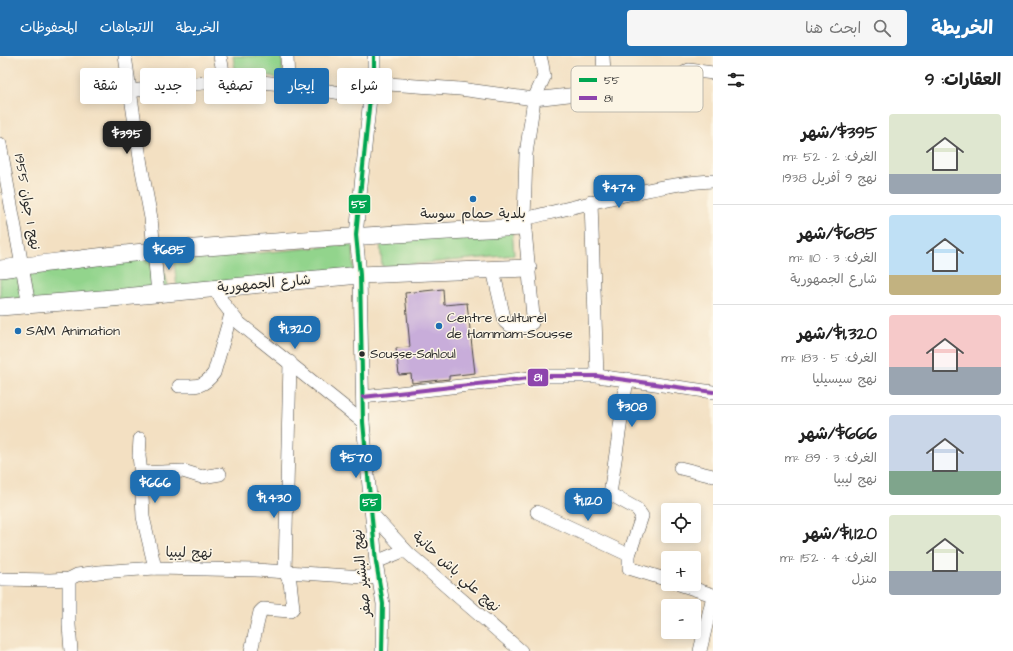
<!DOCTYPE html>
<html lang="ar">
<head>
<meta charset="utf-8">
<style>
  :root { --surface:#fff; --page:#f6f6f6; --text:#222; --muted:#767676; --line:#e0e0e0; --accent:#1f6fb2 }
  body { margin:0; font-family:"Architects Daughter","Playpen Sans Arabic",sans-serif; background:var(--page); color:var(--text); direction:rtl; height:100vh; display:flex; flex-direction:column; font-size:15px; white-space:nowrap }
  * { box-sizing:border-box; margin:0 }
  p { font-size:13px; color:var(--muted) }
  .icon { flex:none; width:22px; height:22px; fill:none; stroke:currentColor; stroke-width:2; stroke-linecap:round; stroke-linejoin:round }
  .map { position:relative; flex:1; overflow:hidden; direction:ltr }
  .panel { display:flex; flex-direction:column; background:var(--surface); width:300px }
  .panel>* { flex:none }
  .guide { position:absolute; left:12px; top:12px; width:380px; height:36px; direction:rtl; display:flex; gap:8px }
  .tools { position:absolute; left:661px; top:447px; display:grid; gap:8px }
  .tools a { display:grid; place-items:center; width:40px; height:40px; border-radius:4px; background:var(--surface); box-shadow:0 2px 10px #0003; font-size:20px }
  .price { position:absolute; translate:-50% -34px; padding:0 9px; border-radius:8px; background:var(--accent); color:#fff; font-size:13px; line-height:26px; filter:drop-shadow(0 1px 2px #0008) }
  .price::after { content:''; position:absolute; left:50%; top:24px; width:12px; height:9px; margin-left:-6px; background:inherit; clip-path:polygon(0 0,100% 0,50% 100%) }
  .price.active { background:#222; color:#fff }
  ul { padding:0; list-style:none }
  li { display:flex; align-items:center; gap:12px; height:100px; padding:0 12px }
  li+li { border-top:1px solid var(--line) }
  li span { display:grid; place-items:center; flex:none; width:112px; height:80px; border-radius:4px; color:#555 }
  li>.icon { margin-inline-start:auto }
  span .icon { width:48px; height:48px; fill:#fffc; stroke-width:1 }
  li b { font-size:17px }
  h2 { display:flex; justify-content:space-between; align-items:center; height:48px; padding:0 12px; font-size:17px }
  .chip { padding:0 14px; border-radius:4px; background:var(--surface); box-shadow:0 2px 10px #0003; font-size:14px; line-height:36px }
  .chip.active { background:var(--accent); color:#fff }
  header { display:flex; align-items:center; gap:24px; box-sizing:border-box; height:56px; padding:0 20px; background:var(--accent); color:#fff }
  header strong { font-size:19px }
  nav { display:flex; gap:22px; margin-inline-start:auto; font-size:14px }
  .search { width:280px; height:36px; background:var(--page); display:flex; align-items:center; gap:10px; box-sizing:border-box; padding:0 14px; border-radius:4px; color:var(--muted); font-size:15px }
  main { display:flex; flex:1; min-height:0 }
  .map>svg:first-child { display:block }
</style>
</head>
<body>
<header>
<strong>الخريطة</strong>
<div class="search"><svg class="icon" aria-label="search" viewBox="0 0 24 24"><circle cx="10" cy="10" r="6"/><path d="M15 15l6 6"/></svg>ابحث هنا</div>
<nav><a>الخريطة</a><a>الاتجاهات</a><a>المحفوظات</a></nav>
</header>
<main>
<section class="panel">
<h2>العقارات: 9<svg class="icon" aria-label="filters" viewBox="0 0 24 24"><path d="M4 7h16M4 17h16"/><circle cx="9" cy="7" r="2"/><circle cx="15" cy="17" r="2"/></svg></h2>
<ul>
<li><span style="background:linear-gradient(#dfe7d0 75%,#9aa5b1 0)"><svg class="icon" aria-label="home" viewBox="0 0 24 24"><path d="M3 11l9-7 9 7M6 9v11h12V9"/></svg></span><div><b>$395/شهر</b><p>الغرف: 2 · 52 m²</p><p>نهج 9 أفريل 1938</p></div></li>
<li><span style="background:linear-gradient(#bfe0f5 75%,#c2b280 0)"><svg class="icon" aria-label="home" viewBox="0 0 24 24"><path d="M3 11l9-7 9 7M6 9v11h12V9"/></svg></span><div><b>$685/شهر</b><p>الغرف: 3 · 110 m²</p><p>شارع الجمهورية</p></div></li>
<li><span style="background:linear-gradient(#f6c9c9 65%,#9aa5b1 0)"><svg class="icon" aria-label="home" viewBox="0 0 24 24"><path d="M3 11l9-7 9 7M6 9v11h12V9"/></svg></span><div><b>$1,320/شهر</b><p>الغرف: 5 · 183 m²</p><p>نهج سيسيليا</p></div></li>
<li><span style="background:linear-gradient(#c9d6e8 70%,#7fa58c 0)"><svg class="icon" aria-label="home" viewBox="0 0 24 24"><path d="M3 11l9-7 9 7M6 9v11h12V9"/></svg></span><div><b>$666/شهر</b><p>الغرف: 3 · 89 m²</p><p>نهج ليبيا</p></div></li>
<li><span style="background:linear-gradient(#dfe7d0 70%,#9aa5b1 0)"><svg class="icon" aria-label="home" viewBox="0 0 24 24"><path d="M3 11l9-7 9 7M6 9v11h12V9"/></svg></span><div><b>$1,120/شهر</b><p>الغرف: 4 · 152 m²</p><p>منزل</p></div></li>
</ul>
</section>
<div class="map">
<svg width="713" height="595" viewBox="0 0 713 595">
  <rect width="100%" height="100%" fill="#fcf5e5"/>
  <filter id="ink" filterUnits="userSpaceOnUse"><feTurbulence type="fractalNoise" baseFrequency=".025" numOctaves="2"/><feDisplacementMap in="SourceGraphic" scale="8" xChannelSelector="R" yChannelSelector="G"/><feConvolveMatrix kernelMatrix="1 2 1 2 8 2 1 2 1" color-interpolation-filters="sRGB"/></filter>
  <filter id="wash" filterUnits="userSpaceOnUse"><feTurbulence type="fractalNoise" baseFrequency=".012" numOctaves="4" result="noise"/><feDisplacementMap in="SourceGraphic" scale="16" xChannelSelector="R" yChannelSelector="G"/><feGaussianBlur stdDeviation="0.9" result="paint"/><feColorMatrix in="noise" values="0 0 0 0 0 0 0 0 0 0 0 0 0 0 0 0 0 1.4 0 .05"/><feComposite in="paint" operator="in"/></filter>
  <g filter="url(#wash)">
    <rect width="100%" height="100%" fill="#f3e0c2"/>
    <g fill="#92d48c" stroke="#5e805c">
      <polygon points="233,0 282,0 283,25 271,20 236,19"/>
      <polygon points="512,172 514,199 382,211 380,184"/>
      <polygon points="353,188 354,215 177,232 174,205"/>
      <polygon points="160,197 171,242 34,255 29,216"/>
      <polygon points="18,216 21,243 0,246 0,218"/>
    </g>
    <g id="blocks">
      <polygon fill="#c8adda" points="443,233 444,249 467,247 475,317 449,320 449,323 412,327 411,318 399,319 396,292 410,291 405,237"/>
    </g>
  </g>
  <g filter="url(#ink)">
    <use href="#blocks" fill-opacity="0" stroke="#494642" stroke-width="1"/>
    <g fill="none" stroke-linecap="round" stroke-linejoin="round">
      <g stroke="#494642" stroke-width="14">
        <g id="minor">
          <polyline points="125,0 141,109 151,162 158,238"/>
          <polyline points="220,0 225,26"/>
          <polyline points="287,0 288,29"/>
          <polyline points="374,0 374,27 371,32 356,179 360,219 363,366 376,506 383,548 382,595"/>
          <polyline points="603,0 605,35"/>
          <polyline points="374,27 460,33 534,43 664,28 672,25 689,14 713,17"/>
          <path d="M 130,35 C 172,30 216,24 258,26 C 296,28 333,36 370,42"/>
          <polyline points="0,88 29,249"/>
          <polyline points="591,146 597,320"/>
          <path d="M 524,163 C 561,154 597,145 634,137 C 660,131 687,126 713,125"/>
          <path d="M 493,214 L 505,266 C 512,273 524,271 532,267 L 533,260 L 524,163 L 526,98 L 534,43 L 544,21 L 542,8 L 540,0"/>
          <polyline points="215,232 223,247 238,266 363,366"/>
          <polyline points="627,323 610,438 637,453 642,460 629,499 629,512 668,524"/>
          <path d="M 179,330 C 196,330 203,332 214,317 L 231,258"/>
          <polyline points="363,341 548,320 597,320 713,336"/>
          <polyline points="140,383 139,400 141,417 143,461 155,512"/>
          <polyline points="680,412 713,420"/>
          <polyline points="141,417 183,415 202,421 220,418"/>
          <polyline points="537,456 629,499"/>
          <polyline points="372,458 408,497 521,595"/>
          <polyline points="376,506 398,497 404,493"/>
          <polyline points="0,523 50,524 69,523 77,519 99,516 155,512 256,514 379,522"/>
          <polyline points="69,523 69,569 71,595"/>
          <polyline points="679,528 713,539"/>
          <polyline points="251,595 260,556 263,553 290,555 293,552 290,526 285,516 290,306"/>
          <polyline points="700,595 713,540"/>
        </g>
      </g>
      <g stroke="#494642" stroke-width="18">
        <g id="tertiary">
          <path d="M 0,213 C 52,207 104,199 156,195 C 279,185 401,177 524,171"/>
          <polyline points="0,251 101,243 360,219 528,212"/>
        </g>
      </g>
      <use href="#minor" stroke="#fff" stroke-width="13"/>
      <use href="#tertiary" stroke="#fff" stroke-width="17"/>
      <g stroke="#fcf5e5" stroke-width="7">
        <polyline id="bus-1" points="374,0 374,27 371,32 356,179 360,219 363,366 376,506 383,548 382,595"/>
      </g>
      <g stroke="#fcf5e5" stroke-width="7">
        <polyline id="bus-2" points="363,341 548,320 597,320 713,336"/>
      </g>
      <use href="#bus-1" stroke="#00a651" stroke-width="4"/>
      <use href="#bus-2" stroke="#8e44ad" stroke-width="4"/>
    </g>
  </g>
  <g fill="#1f6fb2" stroke="#fcf5e5" stroke-width="1.5">
    <circle cx="473" cy="143" r="4"/>
    <circle cx="439" cy="270" r="4"/>
    <circle cx="18" cy="275" r="4"/>
  </g>
  <circle fill="#2b2b2b" stroke="#fcf5e5" stroke-width="1.5" cx="362" cy="298" r="3.5"/>
  <g text-anchor="middle" dominant-baseline="central" stroke-width="3" stroke-linejoin="round" paint-order="stroke">
    <g font-size="13" fill="#2b2b2b" stroke="#fcf5e5" text-anchor="start">
      <text x="370" y="298">Sousse-Sahloul</text>
    </g>
    <g font-size="14" fill="#2b2b2b" stroke="#fcf5e5">
      <text transform="translate(27 146) rotate(80)">نهج 1 جوان 1955</text>
      <text transform="translate(264 228) rotate(-5)">شارع الجمهورية</text>
      <text transform="translate(189 497) rotate(1)">نهج ليبيا</text>
      <text transform="translate(456 516) rotate(42)">نهج علي باش حانبة</text>
      <text transform="translate(362 517) rotate(-96)">نهج البشير صفر</text>
    </g>
    <g font-size="14" fill="#2b2b2b" stroke="#fcf5e5" text-anchor="start">
      <text x="473" y="158" text-anchor="middle">بلدية حمام سوسة</text>
      <text x="447" y="262">Centre culturel<tspan x="447" dy="16">de Hammam-Sousse</tspan></text>
      <text x="26" y="275">SAM Animation</text>
    </g>
  </g>
  <rect x="571" y="10" width="132" height="46" rx="6" fill="#fcf5e5" stroke="#bdb8ad" stroke-width="1"/>
  <rect x="579" y="22" width="18" height="4" fill="#00a651"/>
  <rect x="579" y="40" width="18" height="4" fill="#8e44ad"/>
  <g font-size="11" fill="#2b2b2b">
    <text x="604" y="28">55</text>
    <text x="604" y="46">81</text>
  </g>
  <g stroke="#fcf5e5" stroke-width="1.5">
    <rect x="348" y="138" width="23" height="20" rx="4" fill="#00a651"/>
    <rect x="527" y="312" width="22" height="19" rx="4" fill="#8e44ad"/>
    <rect x="359" y="437" width="23" height="19" rx="4" fill="#00a651"/>
  </g>
  <g font-size="11" text-anchor="middle" font-weight="bold" fill="#fff">
    <text x="359" y="152">55</text>
    <text x="538" y="325">81</text>
    <text x="370" y="450">55</text>
  </g>
</svg>
<div class="tools">
<a><svg class="icon" aria-label="locate" viewBox="0 0 24 24"><circle cx="12" cy="12" r="6"/><path d="M12 2v4M12 18v4M2 12h4M18 12h4"/></svg></a>
<a>+</a>
<a>−</a>
</div>
<b class="price active" style="left:127px;top:99px">$395</b>
<b class="price" style="left:619px;top:153px">$474</b>
<b class="price" style="left:169px;top:215px">$685</b>
<b class="price" style="left:295px;top:294px">$1,320</b>
<b class="price" style="left:632px;top:372px">$308</b>
<b class="price" style="left:356px;top:423px">$570</b>
<b class="price" style="left:155px;top:448px">$666</b>
<b class="price" style="left:274px;top:463px">$1,430</b>
<b class="price" style="left:588px;top:466px">$1,120</b>
<div class="guide">
<a class="chip">شراء</a>
<a class="chip active">إيجار</a>
<a class="chip">تصفية</a>
<a class="chip">جديد</a>
<a class="chip">شقة</a>
</div>
</div>
</main>
</body>
</html>
